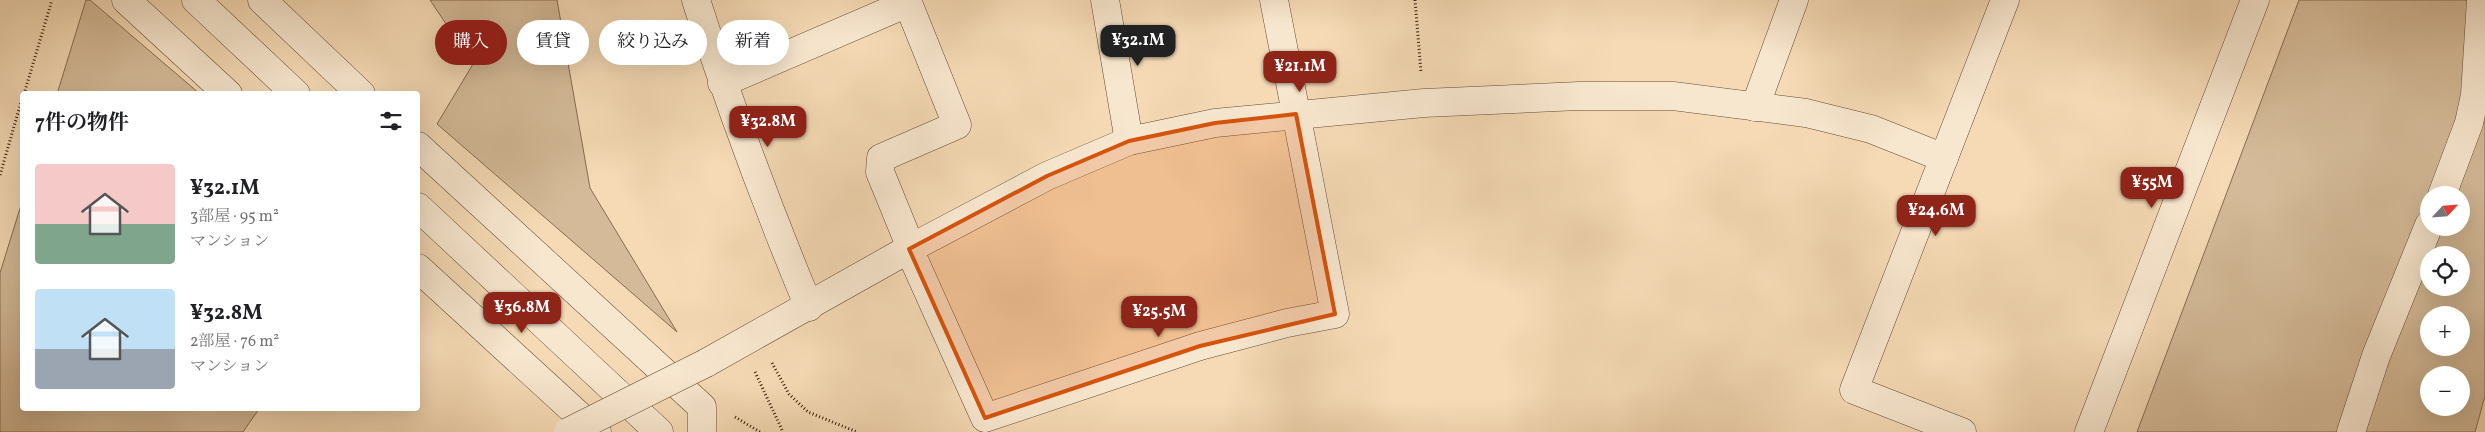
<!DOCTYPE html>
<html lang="ja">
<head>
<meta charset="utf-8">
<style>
  :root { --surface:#fff; --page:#f2f2f2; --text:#202124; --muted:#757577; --accent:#8f2418 }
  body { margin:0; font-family:Vollkorn,"Noto Serif JP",serif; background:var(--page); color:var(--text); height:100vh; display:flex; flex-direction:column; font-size:19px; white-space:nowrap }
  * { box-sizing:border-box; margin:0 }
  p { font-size:16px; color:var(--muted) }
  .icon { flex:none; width:28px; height:28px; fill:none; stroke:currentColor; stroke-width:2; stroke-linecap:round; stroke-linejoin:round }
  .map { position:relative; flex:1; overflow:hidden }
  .side { position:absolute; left:20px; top:91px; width:400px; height:320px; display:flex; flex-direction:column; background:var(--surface); border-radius:5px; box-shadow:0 5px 20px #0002 }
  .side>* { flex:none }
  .top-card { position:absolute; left:435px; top:20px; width:475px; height:45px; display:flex; gap:10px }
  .needle { width:32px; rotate:64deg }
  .controls { position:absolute; left:2420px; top:186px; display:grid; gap:10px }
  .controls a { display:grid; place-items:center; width:50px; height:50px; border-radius:50%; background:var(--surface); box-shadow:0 5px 20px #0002; font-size:25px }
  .price { position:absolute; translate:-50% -42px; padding:0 11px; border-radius:10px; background:var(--accent); color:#fff; font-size:16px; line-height:32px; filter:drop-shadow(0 1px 2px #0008) }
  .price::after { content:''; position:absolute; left:50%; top:30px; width:15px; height:11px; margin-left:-8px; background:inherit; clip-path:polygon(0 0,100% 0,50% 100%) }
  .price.selected { background:#222; color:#fff }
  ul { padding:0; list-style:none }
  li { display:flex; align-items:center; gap:15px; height:125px; padding:0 15px }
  li span { display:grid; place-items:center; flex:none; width:140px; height:100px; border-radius:5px; color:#555 }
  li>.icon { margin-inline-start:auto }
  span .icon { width:60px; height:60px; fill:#fffc; stroke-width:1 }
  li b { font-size:21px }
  h2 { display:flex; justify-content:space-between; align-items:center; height:60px; padding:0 15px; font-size:21px }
  .tag { padding:0 18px; border-radius:22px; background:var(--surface); box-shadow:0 5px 20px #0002; font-size:18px; line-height:45px }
  .tag.selected { background:var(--accent); color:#fff }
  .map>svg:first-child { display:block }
</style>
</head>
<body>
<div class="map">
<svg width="2485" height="432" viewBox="0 0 2485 432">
  <rect width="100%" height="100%" fill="#f5dab5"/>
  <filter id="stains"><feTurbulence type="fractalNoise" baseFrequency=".004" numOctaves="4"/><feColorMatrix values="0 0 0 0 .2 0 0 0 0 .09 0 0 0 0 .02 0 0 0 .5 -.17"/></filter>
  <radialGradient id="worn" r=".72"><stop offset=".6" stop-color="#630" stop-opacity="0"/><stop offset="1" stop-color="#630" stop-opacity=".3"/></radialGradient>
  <g fill="#d4ba98" stroke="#846c51" fill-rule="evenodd">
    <polygon points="86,0 90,0 200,94 57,94"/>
    <polygon points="430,0 557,0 590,188 677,332 437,124 473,64"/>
    <path d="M 2299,0 L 2485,0 L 2485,396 L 2475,432 L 2137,432 ZM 2429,195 L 2461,195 L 2461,228 L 2429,228 ZM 2429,255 L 2461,255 L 2461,288 L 2429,288 ZM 2429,315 L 2461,315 L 2461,348 L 2429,348 ZM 2429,375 L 2461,375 L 2461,408 L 2429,408 Z"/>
    <polygon points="22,202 22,409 259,409 243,432 0,432 0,273"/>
  </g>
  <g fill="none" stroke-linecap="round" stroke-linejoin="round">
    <g stroke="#644c35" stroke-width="29">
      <g id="minor">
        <polyline points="126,0 228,94"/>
        <polyline points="196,0 296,94"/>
        <polyline points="262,0 361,94"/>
        <path d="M 696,0 C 729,104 767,206 809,307"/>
        <polyline points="1105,0 1129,141"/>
        <polyline points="722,83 908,3 957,125 881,158 880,172 911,248"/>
        <polyline points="1755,107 1794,0"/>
        <polyline points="418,146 702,407 702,432"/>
        <polyline points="2442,195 2469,123 2475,95 2481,0"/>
        <polyline points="418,207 659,432"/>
        <polyline points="909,249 985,418 1200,346 1287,323 1335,314 1274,0"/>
        <polyline points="418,268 597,432"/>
        <polyline points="706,363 909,249 1047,176 1129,141 1215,123 1424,103 1579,96 1673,96 1806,113 1871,129 1944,158"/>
        <polyline points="1962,432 1854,390 2005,0"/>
        <polyline points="2089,432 2255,0"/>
        <polyline points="2351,432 2376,356 2429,225"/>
      </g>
    </g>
    <g stroke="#341d0a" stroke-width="3" stroke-dasharray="1 2.5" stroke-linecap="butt">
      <polyline points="1415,0 1421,72"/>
      <polyline points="24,94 52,0"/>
      <polyline points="0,175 22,99"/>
      <polyline points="772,363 789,394 808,412 857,432"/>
      <polyline points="755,372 783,432"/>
      <polyline points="735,417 760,432"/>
    </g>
    <use href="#minor" stroke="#f8e7cf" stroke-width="28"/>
    <g stroke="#644c35" stroke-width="29" stroke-linecap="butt">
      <polyline id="minor-bridge" points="568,432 706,363"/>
    </g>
    <use href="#minor-bridge" stroke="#f8e7cf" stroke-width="28"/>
  </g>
  <path fill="#d6530c" fill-opacity="0.2" stroke="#d6530c" stroke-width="4" stroke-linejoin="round" d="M 1296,114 L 1335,314 L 1200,346 L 985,418 L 909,249 L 1047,176 L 1129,141 L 1215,123 Z"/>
  <rect width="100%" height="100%" filter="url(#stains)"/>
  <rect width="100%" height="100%" fill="url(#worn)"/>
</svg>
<div class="controls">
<a><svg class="needle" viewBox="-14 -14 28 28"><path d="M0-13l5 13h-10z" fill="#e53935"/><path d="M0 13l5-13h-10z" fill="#757577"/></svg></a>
<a><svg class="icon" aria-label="locate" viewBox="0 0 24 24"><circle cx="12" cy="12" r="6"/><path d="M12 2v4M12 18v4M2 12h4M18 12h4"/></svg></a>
<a>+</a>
<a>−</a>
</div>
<b class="price selected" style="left:1138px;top:67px">¥32.1M</b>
<b class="price" style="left:1300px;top:93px">¥21.1M</b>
<b class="price" style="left:768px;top:148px">¥32.8M</b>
<b class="price" style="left:2152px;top:209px">¥55M</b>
<b class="price" style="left:1936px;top:237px">¥24.6M</b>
<b class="price" style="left:522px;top:334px">¥36.8M</b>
<b class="price" style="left:1159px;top:338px">¥25.5M</b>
<div class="top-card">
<a class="tag selected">購入</a>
<a class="tag">賃貸</a>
<a class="tag">絞り込み</a>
<a class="tag">新着</a>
</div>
<section class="side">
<h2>7件の物件<svg class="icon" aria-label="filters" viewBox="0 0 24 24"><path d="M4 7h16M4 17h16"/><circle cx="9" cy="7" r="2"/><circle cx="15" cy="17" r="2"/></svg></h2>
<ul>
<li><span style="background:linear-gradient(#f6c9c9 60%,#7fa58c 0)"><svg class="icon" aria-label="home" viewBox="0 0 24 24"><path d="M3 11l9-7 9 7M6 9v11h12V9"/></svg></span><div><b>¥32.1M</b><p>3部屋 · 95 m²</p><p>マンション</p></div></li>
<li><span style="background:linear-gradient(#bfe0f5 60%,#9aa5b1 0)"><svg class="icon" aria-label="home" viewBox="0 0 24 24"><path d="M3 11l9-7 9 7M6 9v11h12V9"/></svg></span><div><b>¥32.8M</b><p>2部屋 · 76 m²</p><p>マンション</p></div></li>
</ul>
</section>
</div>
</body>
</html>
